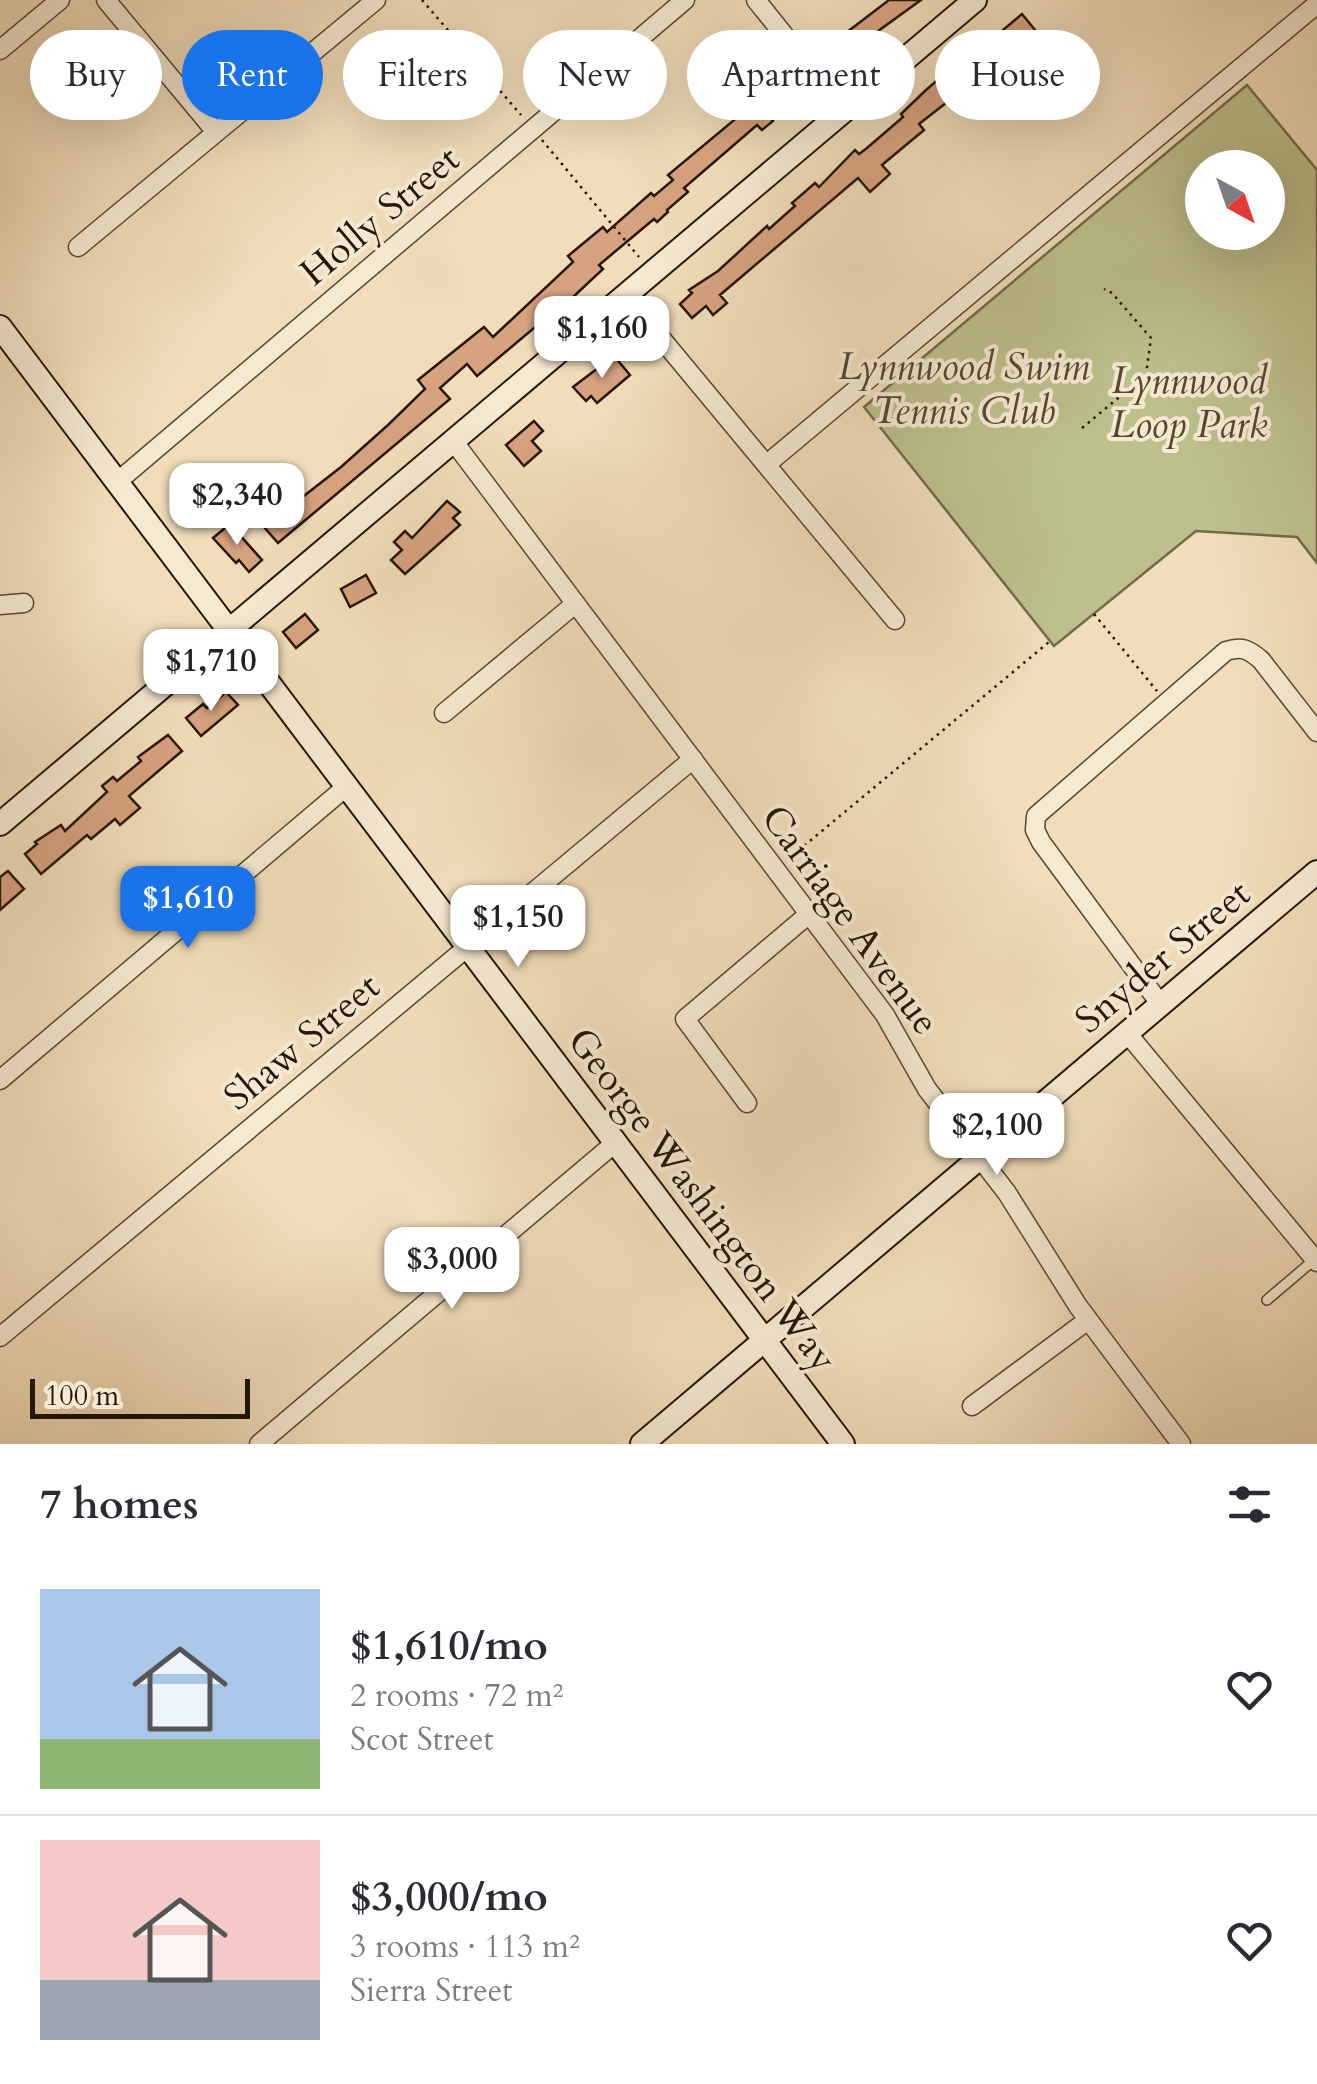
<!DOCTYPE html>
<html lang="en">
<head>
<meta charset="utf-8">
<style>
  :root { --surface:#fff; --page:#f2f2f3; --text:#2b2b33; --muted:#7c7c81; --line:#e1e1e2; --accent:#1a73e8 }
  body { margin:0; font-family:Cardo,serif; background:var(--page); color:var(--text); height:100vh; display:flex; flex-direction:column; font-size:38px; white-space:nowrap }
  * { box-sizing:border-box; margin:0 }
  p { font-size:32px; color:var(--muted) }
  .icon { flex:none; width:55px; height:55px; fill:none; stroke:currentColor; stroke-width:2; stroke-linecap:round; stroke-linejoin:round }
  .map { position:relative; height:1444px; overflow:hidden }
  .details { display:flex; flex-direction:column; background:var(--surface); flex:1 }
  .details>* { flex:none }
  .top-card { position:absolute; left:30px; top:30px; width:1258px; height:90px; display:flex; gap:20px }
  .needle { width:65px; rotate:140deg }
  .buttons { position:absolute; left:1185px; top:150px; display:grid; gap:20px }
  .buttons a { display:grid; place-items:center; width:100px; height:100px; border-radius:50%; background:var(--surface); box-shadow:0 10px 40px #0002; font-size:50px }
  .scale { position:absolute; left:30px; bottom:25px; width:220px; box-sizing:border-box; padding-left:10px; border:5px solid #251606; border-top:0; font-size:28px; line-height:35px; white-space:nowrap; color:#251606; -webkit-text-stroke:8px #f6e9d2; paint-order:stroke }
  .price { position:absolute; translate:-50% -85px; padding:0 22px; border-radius:20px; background:#fff; color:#222; font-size:32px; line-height:65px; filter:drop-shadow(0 2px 5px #0008) }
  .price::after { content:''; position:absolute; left:50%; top:60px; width:30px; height:22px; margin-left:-15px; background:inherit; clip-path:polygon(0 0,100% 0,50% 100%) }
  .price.on { background:var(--accent); color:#fff }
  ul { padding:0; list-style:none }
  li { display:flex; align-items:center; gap:30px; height:250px; padding:0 40px }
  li+li { border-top:2px solid var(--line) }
  li span { display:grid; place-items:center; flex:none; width:280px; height:200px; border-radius:0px; color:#555 }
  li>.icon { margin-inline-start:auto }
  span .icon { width:120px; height:120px; fill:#fffc; stroke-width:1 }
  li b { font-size:42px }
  h2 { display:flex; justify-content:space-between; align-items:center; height:120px; padding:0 40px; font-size:42px }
  .pill { padding:0 35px; border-radius:45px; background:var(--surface); box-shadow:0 10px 40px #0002; font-size:35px; line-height:90px }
  .pill.on { background:var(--accent); color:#fff }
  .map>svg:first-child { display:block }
</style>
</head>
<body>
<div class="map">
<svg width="1317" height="1444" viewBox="0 0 1317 1444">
  <rect width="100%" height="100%" fill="#f1ddba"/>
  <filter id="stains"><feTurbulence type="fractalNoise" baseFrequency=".002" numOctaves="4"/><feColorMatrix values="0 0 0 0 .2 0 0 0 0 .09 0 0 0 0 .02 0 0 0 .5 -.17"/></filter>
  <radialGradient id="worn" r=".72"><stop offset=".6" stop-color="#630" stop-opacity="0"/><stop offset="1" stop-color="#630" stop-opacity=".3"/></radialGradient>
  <path fill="#bdc08d" stroke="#716b4a" stroke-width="2.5" fill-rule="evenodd" d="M 1247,85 L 1317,170 L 1317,563 L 1297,537 L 1196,531 L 1054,646 L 864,407 ZM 1202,168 L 1268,168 L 1268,232 L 1202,232 Z"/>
  <g fill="#d7a280" stroke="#251606" stroke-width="2.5">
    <polygon points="889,0 921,0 849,52 838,39"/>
    <polygon points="1022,14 1040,36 999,71 993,63 964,87 969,93 955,104 951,99 919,124 924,130 882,165 890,174 870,192 858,178 720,295 727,303 713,315 706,306 692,318 680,304 692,293 689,290 718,271 767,226 769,229 795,206 792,203 815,183 819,187 855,150 859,154 867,148 903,117 901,114 926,90 993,32 996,36"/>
    <polygon points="781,81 794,96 769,117 773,121 762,130 757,125 684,188 688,192 667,210 668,212 657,222 654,219 599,265 603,269 555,314 553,312 477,376 467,364 440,388 450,399 278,543 264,527 341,467 388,425 425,389 418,380 484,327 493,337 573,262 568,256 603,227 607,232 651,193 654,196 673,180 668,175"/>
    <polygon points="614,356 630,375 597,403 591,396 586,401 573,387"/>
    <polygon points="534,421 543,431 532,441 541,451 524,466 506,445"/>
    <polygon points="447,501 460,512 453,518 460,525 405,574 391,560 402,550 394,542 405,531 412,538"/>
    <polygon points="230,524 262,560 249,572 239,560 236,563 213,538"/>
    <polygon points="366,575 376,593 350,607 341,589"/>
    <polygon points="305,614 318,630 296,648 283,632"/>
    <polygon points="226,692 238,705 201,736 186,718 203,704 207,708"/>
    <polygon points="168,735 182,751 129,796 140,808 120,825 115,819 91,839 87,835 41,874 25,854 37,844 35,842 61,825 65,831 107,792 102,786 113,777 117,781 141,761 138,757"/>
    <polygon points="8,871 24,889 0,910 0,877"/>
  </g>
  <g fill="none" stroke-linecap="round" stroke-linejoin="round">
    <g stroke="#584833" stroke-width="12">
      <polyline id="lane" points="1267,1300 1315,1259"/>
    </g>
    <g stroke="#584833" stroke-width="21">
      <g id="street">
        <polyline points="106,0 216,132"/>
        <polyline points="756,0 845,111"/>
        <polyline points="0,50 60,0"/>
        <polyline points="78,247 376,0"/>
        <polyline points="626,296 895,620"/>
        <polyline points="454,442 885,1015 927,1089 1007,1193 1078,1306 1181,1444"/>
        <polyline points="767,464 1317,4"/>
        <polyline points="117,482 685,0"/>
        <polyline points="0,605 24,603"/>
        <polyline points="444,713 575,604"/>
        <path d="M 1161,1005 L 1041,842 L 1035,830 L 1036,816 L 1226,651 C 1242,646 1248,649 1261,660 L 1317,732"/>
        <polyline points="1127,1033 1317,1262"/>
        <polyline points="0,1080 346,787"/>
        <polyline points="747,1103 685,1019 809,914"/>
        <polyline points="0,1337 693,759"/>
        <polyline points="972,1406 1088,1320"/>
        <polyline points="259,1444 615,1143"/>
      </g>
    </g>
    <g stroke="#251606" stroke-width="26">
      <g id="secondary">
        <polyline points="0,327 843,1444"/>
        <polyline points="0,824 975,0"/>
        <polyline points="642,1444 1317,872"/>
      </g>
    </g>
    <g stroke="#251606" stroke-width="2.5" stroke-dasharray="2.5 5" stroke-linecap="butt">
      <polyline points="422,0 521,115"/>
      <polyline points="542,140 639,257"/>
      <polyline points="1082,428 1146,375 1151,338 1112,293 1104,289"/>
      <polyline points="1094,614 1157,691"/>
      <polyline points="787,860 1049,642"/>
    </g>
    <use href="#lane" stroke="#f6e9d2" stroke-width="9"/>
    <use href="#street" stroke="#f6e9d2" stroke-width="18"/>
    <use href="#secondary" stroke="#f6e9d2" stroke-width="22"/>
  </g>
  <g text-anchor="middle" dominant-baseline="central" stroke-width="8" stroke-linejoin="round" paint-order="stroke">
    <g font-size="38" fill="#251606" stroke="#f6e9d2">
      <text transform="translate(380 216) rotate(-40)">Holly Street</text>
      <text transform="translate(850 920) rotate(54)">Carriage Avenue</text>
      <text transform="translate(1163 957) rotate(-40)">Snyder Street</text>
      <text transform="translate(302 1042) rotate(-40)">Shaw Street</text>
      <text transform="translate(702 1200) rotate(53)">George Washington Way</text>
    </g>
    <g font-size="38" font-style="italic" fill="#53492e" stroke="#f6e9d2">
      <text x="964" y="367">Lynnwood Swim<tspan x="964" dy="44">Tennis Club</tspan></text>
      <text x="1189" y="381">Lynnwood<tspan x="1189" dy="44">Loop Park</tspan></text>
    </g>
  </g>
  <rect width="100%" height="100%" filter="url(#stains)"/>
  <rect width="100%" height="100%" fill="url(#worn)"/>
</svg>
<div class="buttons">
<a><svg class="needle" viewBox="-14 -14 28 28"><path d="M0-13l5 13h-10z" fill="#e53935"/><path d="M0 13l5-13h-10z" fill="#7c7c81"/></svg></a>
</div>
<div class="scale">100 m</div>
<b class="price" style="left:602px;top:381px">$1,160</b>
<b class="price" style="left:237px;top:548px">$2,340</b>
<b class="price" style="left:211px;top:714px">$1,710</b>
<b class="price on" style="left:188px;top:951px">$1,610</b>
<b class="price" style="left:518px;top:970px">$1,150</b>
<b class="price" style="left:997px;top:1178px">$2,100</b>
<b class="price" style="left:452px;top:1312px">$3,000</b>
<div class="top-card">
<a class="pill">Buy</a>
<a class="pill on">Rent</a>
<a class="pill">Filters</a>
<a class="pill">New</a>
<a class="pill">Apartment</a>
<a class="pill">House</a>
</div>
</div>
<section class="details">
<h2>7 homes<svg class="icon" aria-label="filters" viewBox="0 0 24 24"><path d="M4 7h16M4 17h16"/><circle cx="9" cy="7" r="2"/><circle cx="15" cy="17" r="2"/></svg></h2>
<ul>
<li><span style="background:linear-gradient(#a9c7e8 75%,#8fb573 0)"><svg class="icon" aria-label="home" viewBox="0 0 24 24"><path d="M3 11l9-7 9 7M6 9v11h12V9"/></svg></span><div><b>$1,610/mo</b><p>2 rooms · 72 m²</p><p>Scot Street</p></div><svg class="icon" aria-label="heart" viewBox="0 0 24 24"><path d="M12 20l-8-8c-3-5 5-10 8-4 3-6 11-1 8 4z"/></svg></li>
<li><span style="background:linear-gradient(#f6c9c9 70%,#9aa5b1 0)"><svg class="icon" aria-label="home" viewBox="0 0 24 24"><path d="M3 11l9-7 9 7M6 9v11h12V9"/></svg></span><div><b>$3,000/mo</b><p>3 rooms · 113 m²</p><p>Sierra Street</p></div><svg class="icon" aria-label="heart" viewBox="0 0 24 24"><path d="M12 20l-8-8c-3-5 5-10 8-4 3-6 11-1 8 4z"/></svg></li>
</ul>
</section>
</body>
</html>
